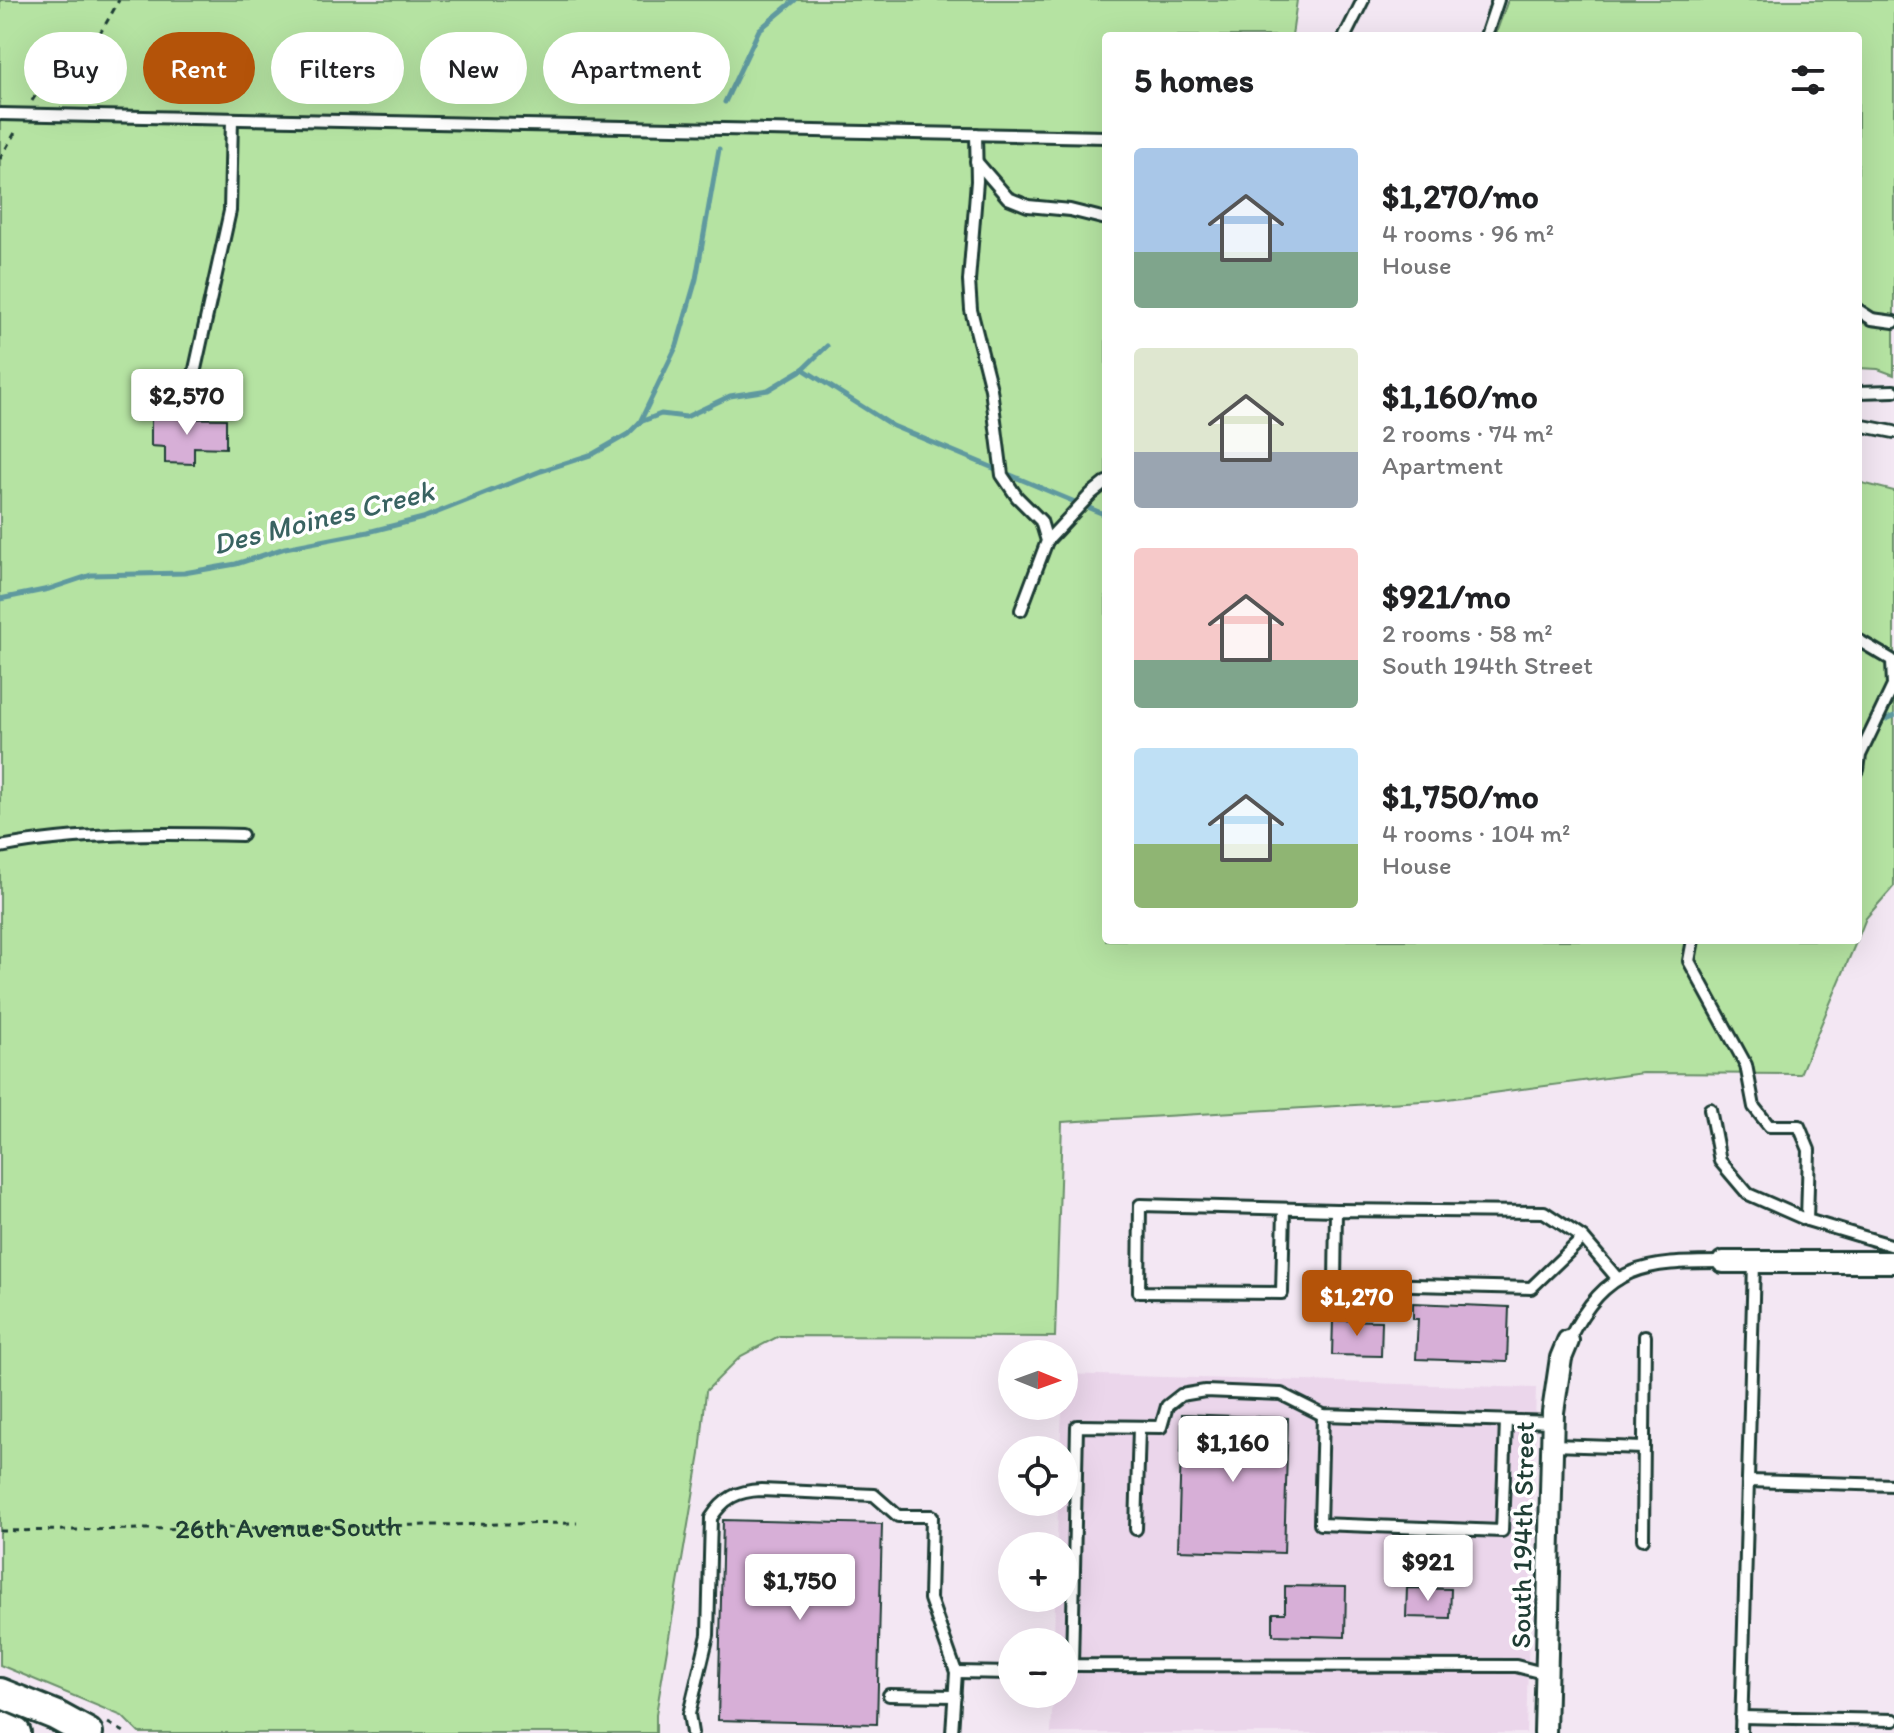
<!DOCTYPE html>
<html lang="en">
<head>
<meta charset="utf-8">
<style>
  :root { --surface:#fff; --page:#f6f6f6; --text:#202124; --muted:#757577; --accent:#b45309 }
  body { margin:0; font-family:Itim,sans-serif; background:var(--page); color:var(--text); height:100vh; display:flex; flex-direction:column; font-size:30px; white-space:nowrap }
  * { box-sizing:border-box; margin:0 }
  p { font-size:26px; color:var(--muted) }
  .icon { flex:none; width:44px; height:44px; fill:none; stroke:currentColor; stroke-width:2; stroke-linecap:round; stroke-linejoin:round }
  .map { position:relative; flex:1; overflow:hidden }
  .drawer { position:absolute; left:1102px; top:32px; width:760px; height:912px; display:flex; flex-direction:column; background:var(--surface); border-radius:8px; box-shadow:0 8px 32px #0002 }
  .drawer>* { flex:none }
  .top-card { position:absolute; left:24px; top:32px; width:760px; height:72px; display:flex; gap:16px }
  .needle { width:52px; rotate:91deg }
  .tools { position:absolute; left:998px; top:1340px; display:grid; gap:16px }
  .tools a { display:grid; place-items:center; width:80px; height:80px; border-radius:50%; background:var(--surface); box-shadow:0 8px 32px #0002; font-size:40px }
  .price { position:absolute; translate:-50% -68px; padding:0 18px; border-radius:8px; background:#fff; color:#222; font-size:26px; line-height:52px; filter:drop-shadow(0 2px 4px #0008) }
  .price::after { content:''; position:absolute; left:50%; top:48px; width:24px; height:18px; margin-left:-12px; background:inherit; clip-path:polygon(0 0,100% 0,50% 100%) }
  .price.on { background:var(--accent); color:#fff }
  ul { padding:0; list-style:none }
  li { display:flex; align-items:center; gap:24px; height:200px; padding:0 32px }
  li span { display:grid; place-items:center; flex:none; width:224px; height:160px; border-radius:8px; color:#555 }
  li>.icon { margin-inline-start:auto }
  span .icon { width:96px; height:96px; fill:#fffc; stroke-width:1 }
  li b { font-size:34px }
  h2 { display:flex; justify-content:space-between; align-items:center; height:96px; padding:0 32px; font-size:34px }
  .chip { padding:0 28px; border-radius:36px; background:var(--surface); box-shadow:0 8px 32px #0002; font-size:28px; line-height:72px }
  .chip.on { background:var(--accent); color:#fff }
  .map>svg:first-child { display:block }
</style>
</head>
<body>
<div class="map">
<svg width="1894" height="1733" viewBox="0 0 1894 1733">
  <rect width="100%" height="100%" fill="#f3e7f3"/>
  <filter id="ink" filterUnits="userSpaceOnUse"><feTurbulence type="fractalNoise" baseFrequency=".0125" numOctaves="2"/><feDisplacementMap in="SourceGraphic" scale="16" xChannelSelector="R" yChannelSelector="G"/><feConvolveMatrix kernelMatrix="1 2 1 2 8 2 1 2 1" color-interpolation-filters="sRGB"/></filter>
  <g filter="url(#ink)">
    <polygon fill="#ebd6eb" points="1064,1374 1536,1388 1526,1733 1051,1733 1053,1694 1064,1694 1064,1642 1054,1642 1055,1598 1064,1598 1064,1546 1057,1546 1058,1502 1064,1502 1064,1450 1060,1450"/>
    <g fill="#b5e3a2" stroke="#6a906b" stroke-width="2">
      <polygon points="0,0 1297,0 1292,36 1106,36 1106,940 1857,940 1800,1074 1643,1073 1440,1100 1062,1122 1055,1337 779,1336 741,1356 706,1391 700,1454 656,1714 656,1733 139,1733 122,1716 0,1665"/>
      <polygon points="1508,0 1894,0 1894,317 1879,317 1858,306 1858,36 1495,36"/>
      <polygon points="1858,319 1862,323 1894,328 1894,375 1878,369 1858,368"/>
      <polygon points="1858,482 1894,491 1894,886 1866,918 1858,938"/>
    </g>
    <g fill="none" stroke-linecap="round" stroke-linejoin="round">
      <g stroke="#5e999f" stroke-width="5">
        <polyline points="725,102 759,30 795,0"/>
        <polyline points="803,369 893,426 1106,515"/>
        <polyline points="640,422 677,345 696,279 719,149"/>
        <polyline points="0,599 49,589 91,575 184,573 236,564 285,548 368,532 423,518 541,471 593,454 628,434 640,422 661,414 686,417 730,396 768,390 803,369 827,346"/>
        <polyline points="1876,723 1894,716"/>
      </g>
    </g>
    <g fill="#d7afd7" stroke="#1f3d34" stroke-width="2">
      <polygon points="151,418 226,419 226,448 194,447 194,464 165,463 165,447 151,446"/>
      <polygon points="1413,1303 1509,1307 1507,1362 1416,1359 1418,1319 1413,1319"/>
      <polygon points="1333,1320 1382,1321 1381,1356 1332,1355"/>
      <polygon points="1182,1414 1288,1418 1284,1553 1178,1550"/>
      <polygon points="723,1520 882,1524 877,1724 718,1720"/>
      <polygon points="1285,1586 1346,1587 1345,1637 1273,1635 1273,1613 1285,1613"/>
      <polygon points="1407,1588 1451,1589 1450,1618 1406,1617"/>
    </g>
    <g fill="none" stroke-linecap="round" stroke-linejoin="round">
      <g stroke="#1f3d34" stroke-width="16">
        <g id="service">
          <polyline points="1345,36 1363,0"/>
          <polyline points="1486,36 1498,0"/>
          <polyline points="0,114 1106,137"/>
          <polyline points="976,134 977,181 969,281 971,310 991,389 1002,475 1017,497 1041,521 1047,541 1021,610"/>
          <polyline points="976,161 1008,198 1028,206 1070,210 1106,219"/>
          <polyline points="1858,310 1872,319 1894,322"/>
          <polyline points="190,392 230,211 232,119"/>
          <polyline points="1858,392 1894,391"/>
          <polyline points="1858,425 1894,432"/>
          <polyline points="1047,541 1091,494 1106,482"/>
          <polyline points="1858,640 1892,660 1893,686 1860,755 1858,770"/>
          <path d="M 0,847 C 79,832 162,833 242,835"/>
          <polyline points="1693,940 1689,961 1746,1065 1754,1107 1769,1126 1799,1126 1809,1150 1807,1220"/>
          <polyline points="1710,1109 1720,1161 1748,1194 1807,1220 1894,1246"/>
          <polyline points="1284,1209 1282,1293 1139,1292 1140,1205 1336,1210"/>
          <polyline points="1583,1238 1531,1288 1335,1283 1336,1210 1544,1212 1583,1238 1618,1279"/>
          <path d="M 1568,1341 C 1607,1264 1644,1262 1723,1262"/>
          <polyline points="1323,1415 1320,1524 1502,1531 1506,1421"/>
          <polyline points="1552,1445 1644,1448"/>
          <polyline points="1748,1481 1894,1485"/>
          <polyline points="1136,1529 1139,1427"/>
          <polyline points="1643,1539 1645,1336"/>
          <polyline points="956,1672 1012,1673"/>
          <polyline points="1547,1674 1516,1666 1072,1665 1077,1426 1161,1427 1167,1406 1181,1395 1205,1391 1281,1394 1323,1415 1552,1422"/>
          <polyline points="889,1695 955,1696"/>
          <polyline points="1741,1717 1894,1720"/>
          <path d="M 692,1733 L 689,1714 L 708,1635 L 711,1518 C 724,1498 737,1491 761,1490 L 874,1495 L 898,1516 L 932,1516 L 930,1599 L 956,1672 L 952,1733"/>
          <polyline points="1741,1733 1754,1263"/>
        </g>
      </g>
      <g stroke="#1f3d34" stroke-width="26">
        <g id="minor">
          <polyline points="1723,1262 1894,1262"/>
          <polyline points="1545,1733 1553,1412 1561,1358 1568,1341"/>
        </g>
      </g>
      <g stroke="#1f3d34" stroke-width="34">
        <g id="secondary">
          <polyline points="0,1693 55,1715 88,1733"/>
          <polyline points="0,1726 16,1733"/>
        </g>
      </g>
      <g stroke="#1f3d34" stroke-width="3" stroke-dasharray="6 6" stroke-linecap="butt">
        <path d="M 32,101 C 43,82 56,83 71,69 C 91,51 106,24 119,0"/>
        <polyline points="0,159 17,129"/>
        <path id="s1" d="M 0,1531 L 577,1523"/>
        <polyline points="108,1723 126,1733"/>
      </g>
      <use href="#service" stroke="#fff" stroke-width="10"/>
      <use href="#minor" stroke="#fff" stroke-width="20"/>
      <use href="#secondary" stroke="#fff" stroke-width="28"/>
    </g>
  </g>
  <g text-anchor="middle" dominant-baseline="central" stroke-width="7" stroke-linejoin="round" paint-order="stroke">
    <g font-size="28" fill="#1f3d34" stroke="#fff">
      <text stroke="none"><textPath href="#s1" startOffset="288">26th Avenue South</textPath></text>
      <text transform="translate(1522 1535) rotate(-89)">South 194th Street</text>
    </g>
    <g font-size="30" font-style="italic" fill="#396361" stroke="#fff">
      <text transform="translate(323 517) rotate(-14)">Des Moines Creek</text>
    </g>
  </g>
</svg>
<div class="tools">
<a><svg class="needle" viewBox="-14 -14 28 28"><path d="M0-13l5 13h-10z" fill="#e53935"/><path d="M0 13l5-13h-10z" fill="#757577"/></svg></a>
<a><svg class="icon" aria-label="locate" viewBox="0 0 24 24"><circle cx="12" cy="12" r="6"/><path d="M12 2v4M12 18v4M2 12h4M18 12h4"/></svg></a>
<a>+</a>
<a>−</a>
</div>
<b class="price" style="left:187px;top:437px">$2,570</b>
<b class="price on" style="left:1357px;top:1338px">$1,270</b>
<b class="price" style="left:1233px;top:1484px">$1,160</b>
<b class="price" style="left:1428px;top:1603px">$921</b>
<b class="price" style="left:800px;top:1622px">$1,750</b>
<div class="top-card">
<a class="chip">Buy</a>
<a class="chip on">Rent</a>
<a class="chip">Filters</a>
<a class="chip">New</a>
<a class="chip">Apartment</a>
</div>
<section class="drawer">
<h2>5 homes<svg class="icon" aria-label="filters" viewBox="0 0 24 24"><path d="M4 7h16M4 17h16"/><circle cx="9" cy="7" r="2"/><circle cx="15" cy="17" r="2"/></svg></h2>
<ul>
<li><span style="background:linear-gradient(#a9c7e8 65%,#7fa58c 0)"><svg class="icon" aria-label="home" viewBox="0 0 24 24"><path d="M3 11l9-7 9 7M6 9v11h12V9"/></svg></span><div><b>$1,270/mo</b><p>4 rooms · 96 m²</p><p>House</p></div></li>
<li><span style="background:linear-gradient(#dfe7d0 65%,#9aa5b1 0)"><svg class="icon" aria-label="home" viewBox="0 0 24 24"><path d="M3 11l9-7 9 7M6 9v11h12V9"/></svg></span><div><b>$1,160/mo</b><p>2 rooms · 74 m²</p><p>Apartment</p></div></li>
<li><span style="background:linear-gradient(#f6c9c9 70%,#7fa58c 0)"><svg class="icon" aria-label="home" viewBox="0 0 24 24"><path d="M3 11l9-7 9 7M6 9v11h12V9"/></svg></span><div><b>$921/mo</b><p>2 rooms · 58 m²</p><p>South 194th Street</p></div></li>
<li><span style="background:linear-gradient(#bfe0f5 60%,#8fb573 0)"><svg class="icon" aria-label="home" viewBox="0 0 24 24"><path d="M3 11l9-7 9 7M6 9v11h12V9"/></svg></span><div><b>$1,750/mo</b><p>4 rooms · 104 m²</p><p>House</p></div></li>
</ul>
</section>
</div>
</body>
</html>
